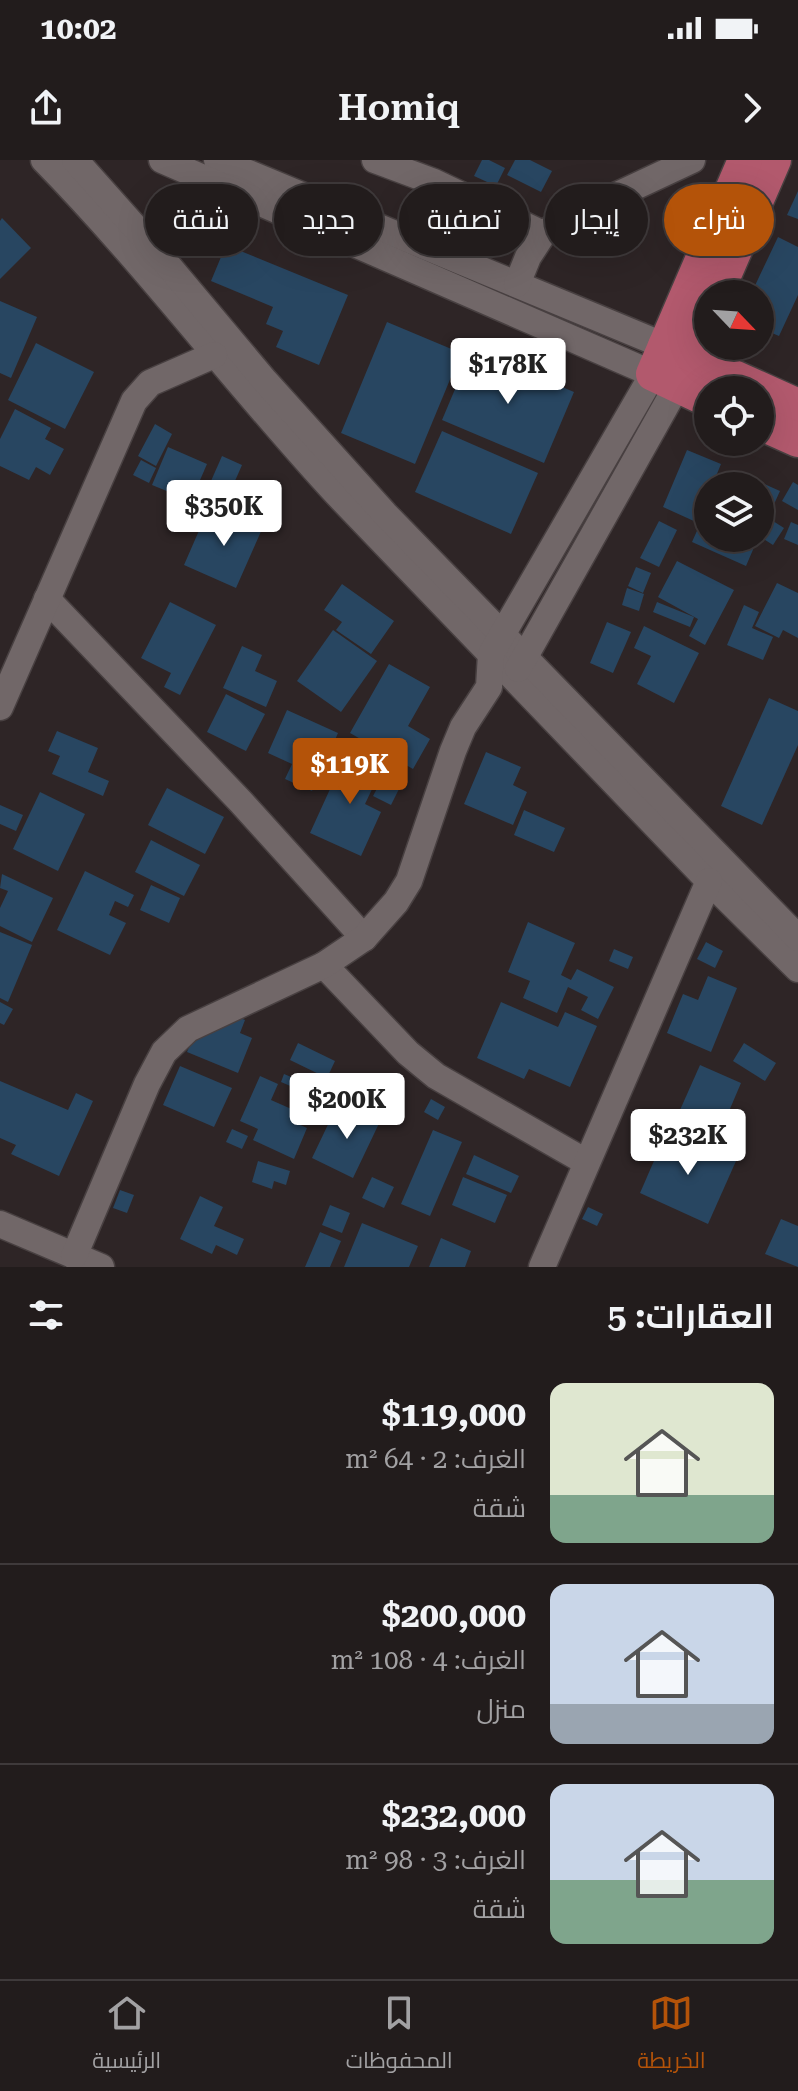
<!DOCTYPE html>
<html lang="ar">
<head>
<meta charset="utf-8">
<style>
  :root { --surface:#221c1c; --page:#2e2929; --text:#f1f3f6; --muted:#a2a1a3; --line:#3f3a3b; --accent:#b45309 }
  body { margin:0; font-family:"Roboto Serif",Cairo,serif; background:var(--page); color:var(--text); direction:rtl; height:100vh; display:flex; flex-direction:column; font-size:30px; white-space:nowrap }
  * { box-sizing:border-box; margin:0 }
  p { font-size:26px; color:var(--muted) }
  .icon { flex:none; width:44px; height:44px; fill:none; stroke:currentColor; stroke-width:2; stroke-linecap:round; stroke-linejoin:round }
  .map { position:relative; height:1107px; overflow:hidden; direction:ltr }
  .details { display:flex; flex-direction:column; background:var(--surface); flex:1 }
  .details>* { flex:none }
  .hud { position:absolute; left:24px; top:24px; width:750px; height:72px; direction:rtl; display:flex; gap:16px }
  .needle { width:52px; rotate:115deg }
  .tools { position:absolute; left:694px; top:120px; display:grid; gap:16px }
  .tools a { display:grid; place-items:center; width:80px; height:80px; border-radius:50%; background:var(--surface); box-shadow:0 8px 32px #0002,0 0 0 2px var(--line); font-size:40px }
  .price { position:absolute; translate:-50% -68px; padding:0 18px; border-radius:8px; background:#fff; color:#222; font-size:26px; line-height:52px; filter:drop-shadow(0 2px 4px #0008) }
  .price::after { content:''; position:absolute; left:50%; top:48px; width:24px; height:18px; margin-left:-12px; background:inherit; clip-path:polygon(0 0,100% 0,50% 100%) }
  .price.on { background:var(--accent); color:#fff }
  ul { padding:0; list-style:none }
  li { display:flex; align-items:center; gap:24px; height:200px; padding:0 24px }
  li+li { border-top:2px solid var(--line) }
  li span { display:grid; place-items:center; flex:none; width:224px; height:160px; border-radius:16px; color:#555 }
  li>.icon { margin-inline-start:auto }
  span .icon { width:96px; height:96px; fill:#fffc; stroke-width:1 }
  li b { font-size:34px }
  h2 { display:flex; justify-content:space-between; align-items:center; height:96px; padding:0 24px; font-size:34px }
  .chip { padding:0 28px; border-radius:36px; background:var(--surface); box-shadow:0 8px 32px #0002,0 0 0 2px var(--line); font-size:28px; line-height:72px }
  .chip.on { background:var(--accent); color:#fff }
  .status { display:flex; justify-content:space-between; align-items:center; height:56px; padding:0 40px; background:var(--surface); direction:ltr }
  .status svg { height:22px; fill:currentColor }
  header { display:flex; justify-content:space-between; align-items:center; height:104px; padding:0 24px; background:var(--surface); font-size:36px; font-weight:600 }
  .tabs { display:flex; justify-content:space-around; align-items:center; height:112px; border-top:2px solid var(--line); background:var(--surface); font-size:22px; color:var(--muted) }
  .tabs a { display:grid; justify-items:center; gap:4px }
  .tabs .on { color:var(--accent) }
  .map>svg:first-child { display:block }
</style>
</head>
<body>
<div class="status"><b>10:02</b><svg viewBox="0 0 49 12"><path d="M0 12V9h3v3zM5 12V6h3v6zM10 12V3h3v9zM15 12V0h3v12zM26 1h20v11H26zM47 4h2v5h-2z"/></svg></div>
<header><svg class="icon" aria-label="forward" viewBox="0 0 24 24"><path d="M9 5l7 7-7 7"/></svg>Homiq<svg class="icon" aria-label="share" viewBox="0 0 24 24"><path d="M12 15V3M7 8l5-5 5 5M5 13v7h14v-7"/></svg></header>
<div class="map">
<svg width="798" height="1107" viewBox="0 0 798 1107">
  <rect width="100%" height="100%" fill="#2e2526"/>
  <g fill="#284661">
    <polygon points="482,0 489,0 505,8 496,26 474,16"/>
    <polygon points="515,0 530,0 552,11 541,32 507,15"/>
    <polygon points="798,31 798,59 787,55"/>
    <polygon points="2,58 31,88 0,119 0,61"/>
    <polygon points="778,77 798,87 798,135 779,176 760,168 760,134 751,134"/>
    <polygon points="226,85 348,135 319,205 276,187 283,171 266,164 273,147 211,121"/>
    <polygon points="0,141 37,157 11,218 0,213"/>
    <polygon points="387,162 461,193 415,304 341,273"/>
    <polygon points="36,183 94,212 65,269 8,240"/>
    <polygon points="472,189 574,232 544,303 442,260"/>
    <polygon points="15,249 51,268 45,279 64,289 50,315 36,307 29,320 0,306 0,279"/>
    <polygon points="155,264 172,274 156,306 138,296"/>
    <polygon points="442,271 538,313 511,374 415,332"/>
    <polygon points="168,287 207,304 191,341 152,325"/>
    <polygon points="687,290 721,304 712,326 708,326 708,335 696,362 663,347"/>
    <polygon points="222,296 242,305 231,330 211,321"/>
    <polygon points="141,300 156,308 149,323 133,315"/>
    <polygon points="740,313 780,331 760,375 760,326 734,326"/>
    <polygon points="793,322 798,325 798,350 782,341"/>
    <polygon points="708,346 708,378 758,378 746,406 692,382"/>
    <polygon points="221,348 263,367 236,428 184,405 201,366 211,371"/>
    <polygon points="659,361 677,370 659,407 640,398"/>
    <polygon points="773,361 784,368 773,385 762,378"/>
    <polygon points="791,362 798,365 798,385 784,379"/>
    <polygon points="677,401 734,430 705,485 689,476 698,459 658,437"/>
    <polygon points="636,407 651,413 643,433 628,426"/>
    <polygon points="777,423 798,433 798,478 783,470 779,478 755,466"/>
    <polygon points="342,424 394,461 371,494 336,470 342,462 324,450"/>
    <polygon points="627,428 644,434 639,451 622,445"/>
    <polygon points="170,442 216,465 180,535 164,527 171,513 141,498"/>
    <polygon points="657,442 694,457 690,467 653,452"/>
    <polygon points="744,445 759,452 752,468 773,477 763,500 727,485"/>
    <polygon points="607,462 631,472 613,513 590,503"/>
    <polygon points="644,466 699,493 674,543 637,524 651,496 634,488"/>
    <polygon points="333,470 377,501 341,552 297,521"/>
    <polygon points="242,486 262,495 255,511 277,521 266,547 223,528"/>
    <polygon points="389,504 430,527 408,566 430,579 413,609 350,573"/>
    <polygon points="226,534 265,554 246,591 207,572"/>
    <polygon points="769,538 798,551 798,585 762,665 721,646"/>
    <polygon points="287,550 338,573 312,631 285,619 292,604 268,593"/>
    <polygon points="57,571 98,588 88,612 109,621 103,636 52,614 60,596 48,591"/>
    <polygon points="486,592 521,607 513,625 527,632 513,665 464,644"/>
    <polygon points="346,594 363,602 364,598 383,606 365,644 381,652 361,696 310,673"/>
    <polygon points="386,612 403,621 391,645 373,636"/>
    <polygon points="167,628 224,657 205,694 148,665"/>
    <polygon points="40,632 85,654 58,711 13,689"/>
    <polygon points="0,645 23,655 16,671 0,664"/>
    <polygon points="524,650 565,668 554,692 514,675"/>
    <polygon points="151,680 200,705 184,736 135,712"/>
    <polygon points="85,711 134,735 128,747 115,741 109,755 126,763 110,795 57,770"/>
    <polygon points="2,714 53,738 32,782 0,766 0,748 8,731 0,728"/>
    <polygon points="151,725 180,738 169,763 140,750"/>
    <polygon points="528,762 575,783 561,815 571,820 577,809 614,827 598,859 581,850 588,837 568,827 557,853 523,838 530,821 508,812"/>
    <polygon points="0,772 32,785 8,842 0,838"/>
    <polygon points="706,782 723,791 715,808 697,799"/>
    <polygon points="614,789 633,797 628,809 609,801"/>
    <polygon points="708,816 737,828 711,892 667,873 683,834 698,840"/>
    <polygon points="0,842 13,849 4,865 0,863"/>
    <polygon points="501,842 558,867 565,852 597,866 570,927 529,909 524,919 477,898"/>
    <polygon points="207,844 245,860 240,873 252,878 238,913 187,892"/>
    <polygon points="298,883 335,901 327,918 290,900"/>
    <polygon points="744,883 776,903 765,921 733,901"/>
    <polygon points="700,905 741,923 718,977 676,959"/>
    <polygon points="180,906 232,928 214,967 163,945"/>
    <polygon points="284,914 322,930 312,955 295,948 302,931 281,922"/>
    <polygon points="260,916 278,924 271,940 296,951 292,961 307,968 294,999 253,980 258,969 240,961"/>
    <polygon points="0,921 68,950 76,933 93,941 59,1016 11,994 16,985 0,978"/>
    <polygon points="431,939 445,947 438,960 424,952"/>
    <polygon points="368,945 384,953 353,1018 312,998 334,952 358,964"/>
    <polygon points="648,954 665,962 651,991 634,983"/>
    <polygon points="232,969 248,976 242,989 226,982"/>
    <polygon points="433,970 462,982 430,1056 401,1044"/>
    <polygon points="667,971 736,1001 708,1064 640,1033"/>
    <polygon points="474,995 519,1016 511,1033 466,1014"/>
    <polygon points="258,1001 290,1011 286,1025 274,1021 272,1029 252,1022"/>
    <polygon points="372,1017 394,1027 384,1048 362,1038"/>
    <polygon points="463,1017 507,1035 495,1063 452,1045"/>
    <polygon points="120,1030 134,1035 127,1053 113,1048"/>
    <polygon points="200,1036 223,1047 214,1066 244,1079 237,1095 216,1085 212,1094 180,1079"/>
    <polygon points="330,1045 350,1053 342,1073 322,1065"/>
    <polygon points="588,1047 603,1054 597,1066 582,1059"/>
    <polygon points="781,1059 798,1066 798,1107 765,1094"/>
    <polygon points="362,1063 418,1086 409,1107 344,1107"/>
    <polygon points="320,1072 341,1081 330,1107 305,1107"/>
    <polygon points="441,1078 471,1091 465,1107 429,1107"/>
  </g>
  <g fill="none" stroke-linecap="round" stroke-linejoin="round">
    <g stroke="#484041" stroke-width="29">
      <g id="minor">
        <path d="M 44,0 C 147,105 236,225 336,333 L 709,721 L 798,809"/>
        <polyline points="75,0 156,91 265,221 385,354 798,778"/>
        <polyline points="217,0 665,186"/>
        <polyline points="375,0 434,22 543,74"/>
        <polyline points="517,124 528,97 543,74 564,60 692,0"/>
        <polyline points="47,439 241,642 364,778"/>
        <polyline points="518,509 677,226"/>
        <polyline points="0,547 134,241 150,223 214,195"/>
        <polyline points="324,805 408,893 436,916 586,1002"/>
        <polyline points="0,1064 101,1107"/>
        <polyline points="74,1096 147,924 164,892 188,869 324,805 364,778 396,742 409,721 453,591 463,567 489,527 491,494 653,214 162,0"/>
        <polyline points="542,1107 709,721"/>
      </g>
    </g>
    <g stroke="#484041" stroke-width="37">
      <g id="major">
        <polyline points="716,134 774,0"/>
        <polyline points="665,186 798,246"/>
        <polyline points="680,219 708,153"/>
        <polyline points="708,240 653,214 745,0"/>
        <polyline points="760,263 798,280"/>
      </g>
    </g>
    <use href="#minor" stroke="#716768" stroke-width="26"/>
    <use href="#major" stroke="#b2596d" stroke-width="34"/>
  </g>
</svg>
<div class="tools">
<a><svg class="needle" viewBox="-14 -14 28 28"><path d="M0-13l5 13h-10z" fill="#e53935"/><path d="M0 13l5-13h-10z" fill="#a2a1a3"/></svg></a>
<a><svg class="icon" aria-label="locate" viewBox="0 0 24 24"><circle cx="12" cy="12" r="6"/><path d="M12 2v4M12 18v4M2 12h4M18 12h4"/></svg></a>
<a><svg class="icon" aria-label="layers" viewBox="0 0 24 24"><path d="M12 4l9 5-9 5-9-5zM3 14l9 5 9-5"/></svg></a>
</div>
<b class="price" style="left:508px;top:246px">$178K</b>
<b class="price" style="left:224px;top:388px">$350K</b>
<b class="price on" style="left:350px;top:646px">$119K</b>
<b class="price" style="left:347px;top:981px">$200K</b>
<b class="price" style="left:688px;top:1017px">$232K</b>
<div class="hud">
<a class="chip on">شراء</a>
<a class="chip">إيجار</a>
<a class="chip">تصفية</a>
<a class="chip">جديد</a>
<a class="chip">شقة</a>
</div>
</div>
<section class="details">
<h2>العقارات: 5<svg class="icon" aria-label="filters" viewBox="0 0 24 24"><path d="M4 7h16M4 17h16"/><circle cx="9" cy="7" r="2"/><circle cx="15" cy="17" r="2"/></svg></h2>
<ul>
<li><span style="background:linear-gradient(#dfe7d0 70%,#7fa58c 0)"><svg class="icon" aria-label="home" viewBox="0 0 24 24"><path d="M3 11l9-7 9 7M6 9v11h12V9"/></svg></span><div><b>$119,000</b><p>الغرف: 2 · 64 m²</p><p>شقة</p></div></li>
<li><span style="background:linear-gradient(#c9d6e8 75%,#9aa5b1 0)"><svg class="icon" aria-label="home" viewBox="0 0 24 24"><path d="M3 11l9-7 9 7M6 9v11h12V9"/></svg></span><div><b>$200,000</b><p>الغرف: 4 · 108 m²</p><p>منزل</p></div></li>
<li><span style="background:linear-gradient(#c9d6e8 60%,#7fa58c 0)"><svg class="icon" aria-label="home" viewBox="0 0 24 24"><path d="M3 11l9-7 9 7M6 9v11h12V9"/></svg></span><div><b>$232,000</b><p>الغرف: 3 · 98 m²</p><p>شقة</p></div></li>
</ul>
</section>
<nav class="tabs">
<a class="on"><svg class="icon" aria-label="map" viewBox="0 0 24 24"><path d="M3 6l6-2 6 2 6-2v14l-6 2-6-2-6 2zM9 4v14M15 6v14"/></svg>الخريطة</a>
<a><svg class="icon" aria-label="saved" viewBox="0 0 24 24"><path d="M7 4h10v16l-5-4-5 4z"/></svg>المحفوظات</a>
<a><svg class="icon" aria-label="home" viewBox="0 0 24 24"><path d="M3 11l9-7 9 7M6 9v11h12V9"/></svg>الرئيسية</a>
</nav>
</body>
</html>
